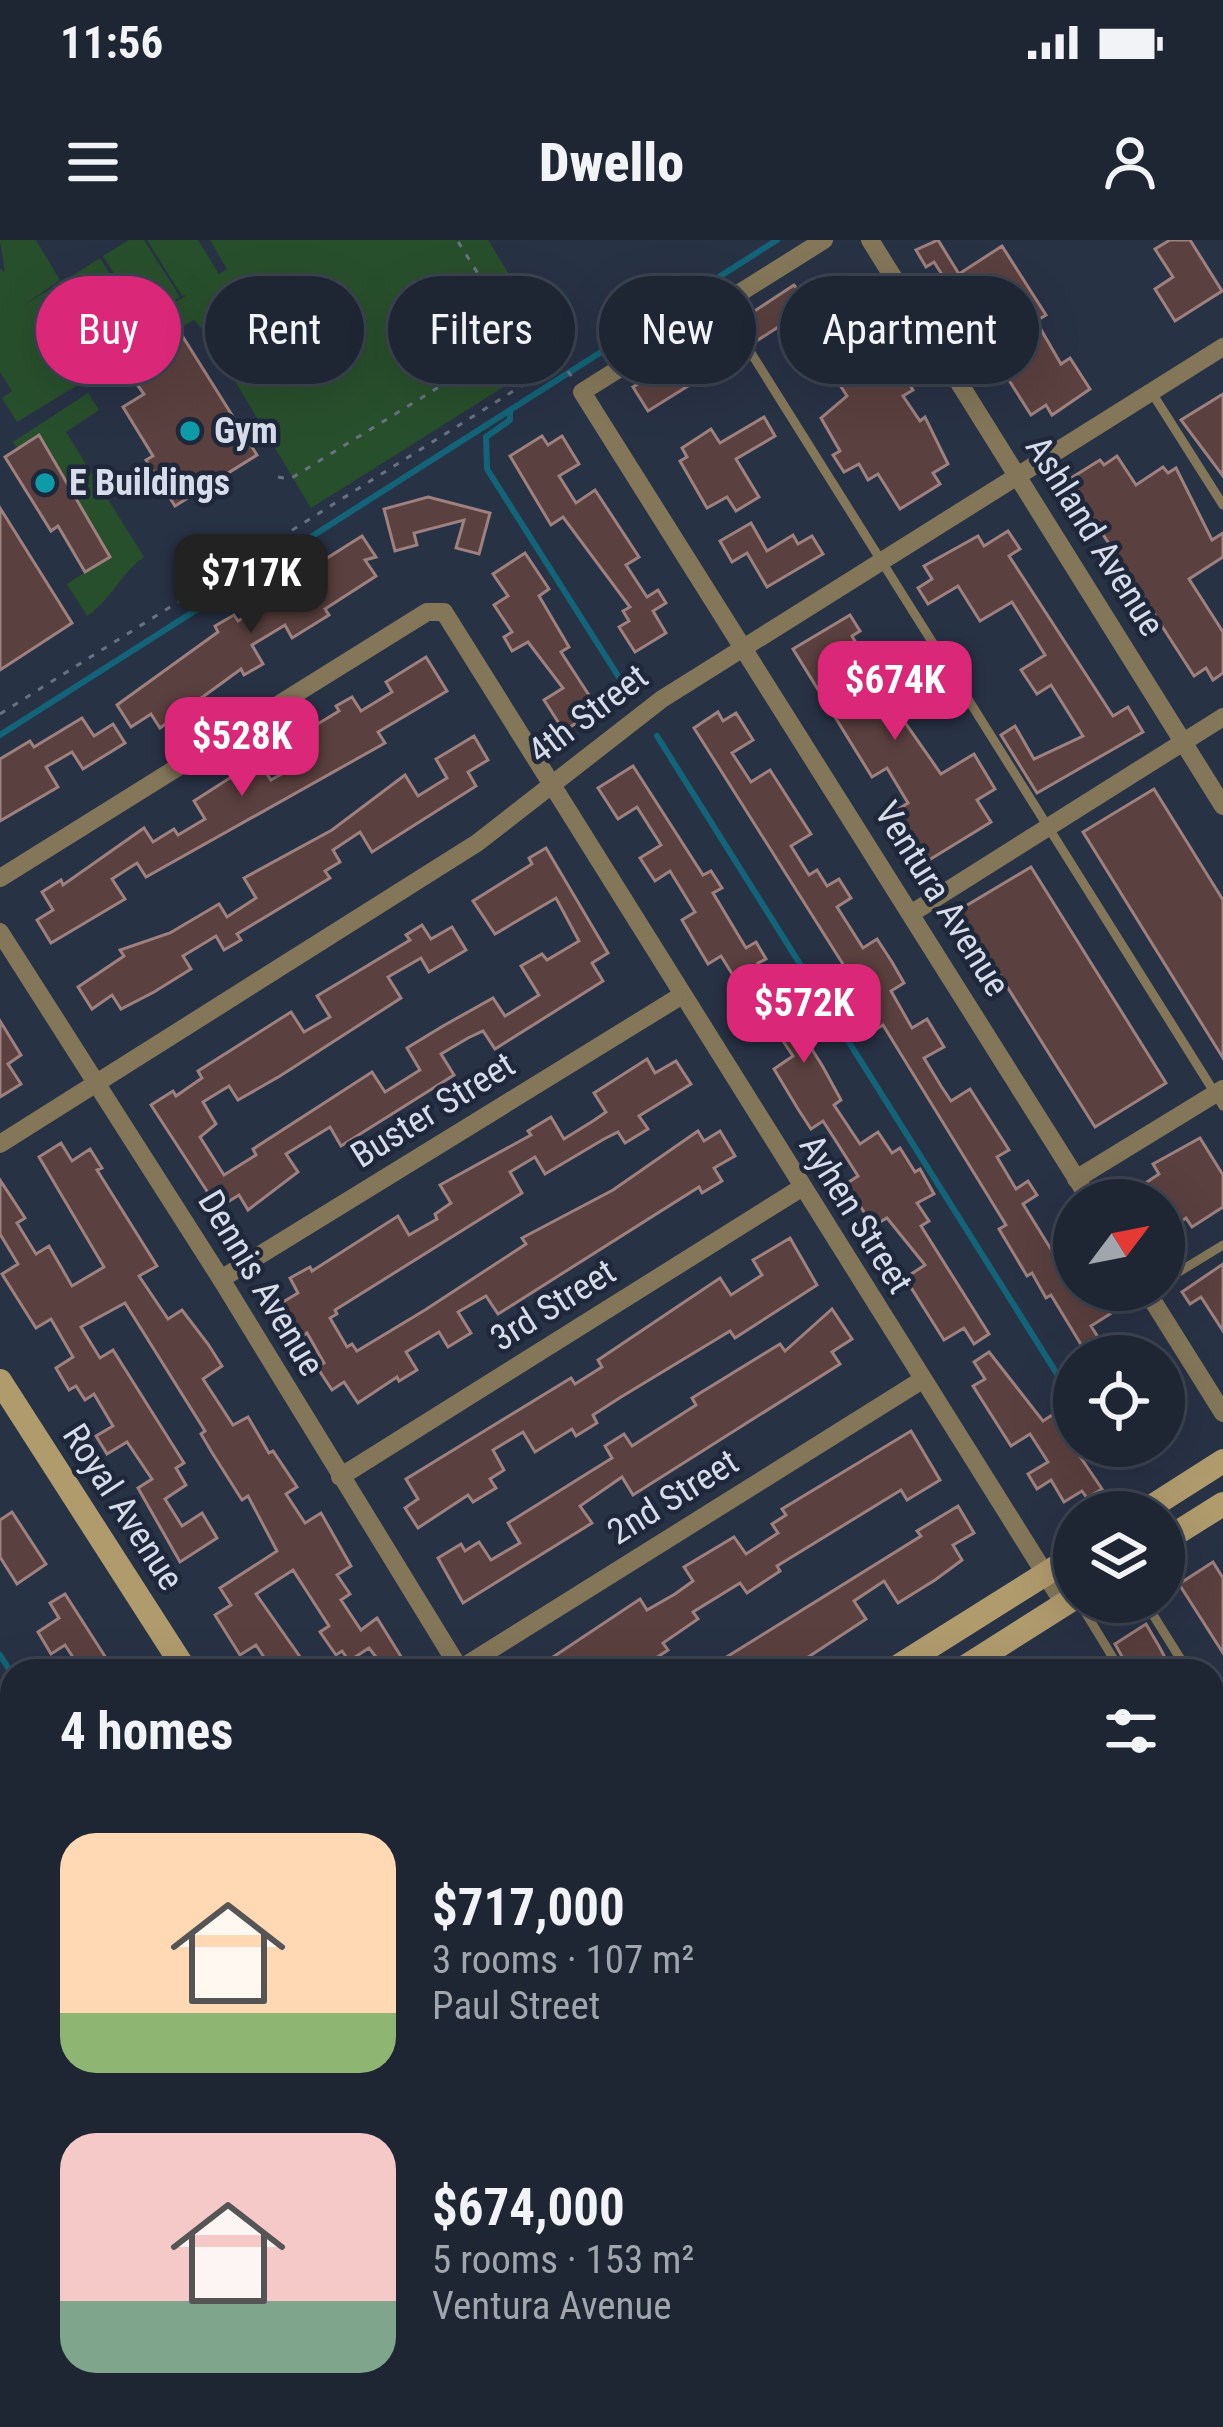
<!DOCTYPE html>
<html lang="en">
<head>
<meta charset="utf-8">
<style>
  :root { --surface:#1e2634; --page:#2b3240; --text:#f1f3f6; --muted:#a1a5ac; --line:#3c434f; --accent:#db2777 }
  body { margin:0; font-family:"Roboto Condensed",sans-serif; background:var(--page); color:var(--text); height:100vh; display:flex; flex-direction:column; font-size:45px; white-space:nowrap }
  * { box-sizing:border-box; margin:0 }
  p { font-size:39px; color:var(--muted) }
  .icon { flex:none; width:66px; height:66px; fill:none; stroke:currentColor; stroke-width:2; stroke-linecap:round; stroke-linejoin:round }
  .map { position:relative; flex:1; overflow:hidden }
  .sheet { position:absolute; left:0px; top:1419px; width:1224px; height:768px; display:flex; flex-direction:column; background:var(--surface); border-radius:36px 36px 0 0; box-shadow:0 12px 48px #0002,0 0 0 3px var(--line) }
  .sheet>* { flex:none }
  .guide { position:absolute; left:36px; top:36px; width:1152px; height:108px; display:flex; gap:24px }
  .needle { width:78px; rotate:58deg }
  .tools { position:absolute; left:1053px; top:939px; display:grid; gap:24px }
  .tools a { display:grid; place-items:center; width:132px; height:132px; border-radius:50%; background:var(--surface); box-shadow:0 12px 48px #0002,0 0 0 3px var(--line); font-size:60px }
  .price { position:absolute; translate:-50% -102px; padding:0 27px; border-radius:24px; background:var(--accent); color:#fff; font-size:39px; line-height:78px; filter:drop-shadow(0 3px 6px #0008) }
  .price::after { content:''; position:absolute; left:50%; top:72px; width:36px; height:27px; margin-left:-18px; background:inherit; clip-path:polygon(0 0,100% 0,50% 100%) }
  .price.active { background:#222; color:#fff }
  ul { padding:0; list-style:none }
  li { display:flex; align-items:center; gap:36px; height:300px; padding:0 60px }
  li span { display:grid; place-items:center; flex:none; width:336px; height:240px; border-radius:36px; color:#555 }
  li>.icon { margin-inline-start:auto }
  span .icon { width:144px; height:144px; fill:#fffc; stroke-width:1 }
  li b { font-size:51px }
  h2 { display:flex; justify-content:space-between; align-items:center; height:144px; padding:0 60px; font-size:51px }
  .chip { padding:0 42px; border-radius:54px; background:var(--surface); box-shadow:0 12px 48px #0002,0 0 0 3px var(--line); font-size:42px; line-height:108px }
  .chip.active { background:var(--accent); color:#fff }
  .status { display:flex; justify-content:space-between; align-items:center; height:84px; padding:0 60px; background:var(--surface); direction:ltr }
  .status svg { height:33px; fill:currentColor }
  header { display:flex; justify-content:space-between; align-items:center; height:156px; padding:0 60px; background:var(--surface); font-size:54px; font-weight:800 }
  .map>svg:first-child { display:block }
</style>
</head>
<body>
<div class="status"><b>11:56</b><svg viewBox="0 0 49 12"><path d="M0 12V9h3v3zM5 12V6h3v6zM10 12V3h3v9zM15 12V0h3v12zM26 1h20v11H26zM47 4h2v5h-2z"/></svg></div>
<header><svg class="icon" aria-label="menu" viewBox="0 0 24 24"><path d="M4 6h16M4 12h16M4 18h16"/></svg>Dwello<svg class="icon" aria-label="person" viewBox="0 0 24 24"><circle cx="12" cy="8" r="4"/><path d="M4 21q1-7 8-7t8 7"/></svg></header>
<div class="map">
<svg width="1223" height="2187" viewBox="0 0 1223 2187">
  <rect width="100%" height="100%" fill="#283245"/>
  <g fill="#284f2c">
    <polygon points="0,0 36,0 60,40 24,65 62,42 102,106 71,126 81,143 17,182 2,158 12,151 0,132 0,28 5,33"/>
    <polygon points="129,0 144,0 180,57 143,80 103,16"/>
    <polygon points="147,0 198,0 219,34 227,29 210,0 488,0 558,113 311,268 232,136 244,115 232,96 211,99 194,80 91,137 81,122 187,55 182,56"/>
    <polygon points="100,18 140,82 104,105 64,41"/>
    <path d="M 88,153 L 99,170 L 66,192 L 144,317 C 120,334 111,360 87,376 L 67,344 L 109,317 L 92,289 L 68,303 L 59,289 L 85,272 L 40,196 L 17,209 L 13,202 Z"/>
  </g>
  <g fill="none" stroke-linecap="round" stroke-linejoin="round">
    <g stroke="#136478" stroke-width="6">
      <polyline points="510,171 510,180 486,197 487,229 627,450"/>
      <polyline points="0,495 777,0"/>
      <polyline points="657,496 1074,1161"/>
      <polyline points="0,1415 12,1434"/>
    </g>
  </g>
  <g fill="#5a403e" stroke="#9e807e" stroke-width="3">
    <polygon points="938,0 959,34 1002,6 1046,75 1036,81 1061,124 1070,118 1090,149 1052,175 1046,165 1031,175 934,22 926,27 916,10"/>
    <polygon points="1170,0 1190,0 1222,51 1175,81 1155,49 1173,37 1155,9"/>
    <polygon points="817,41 826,56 758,100 744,78 794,45 799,52"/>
    <polygon points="845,57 892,128 898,125 913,150 903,156 920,181 925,177 948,224 933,233 940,244 900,269 878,234 868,240 859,224 844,232 833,215 840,211 821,178 847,156 834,136 843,130 833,113 849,104 826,69"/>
    <polygon points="178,89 257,215 175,266 146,220 153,216 123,167 144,154 136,143 164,126 152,106"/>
    <polygon points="682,117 696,141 648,171 633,147"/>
    <polygon points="1223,154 1223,236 1181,180"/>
    <polygon points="764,177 775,196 736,219 759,257 736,271 727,257 707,268 680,221 687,217 682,208 711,189 720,203"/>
    <polygon points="39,195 110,317 85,332 58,286 51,291 5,217"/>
    <polygon points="542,196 548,205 562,196 579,224 559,236 576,263 595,250 639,317 626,325 647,357 658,350 666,363 653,371 666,393 635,412 619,387 629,381 623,371 630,367 563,277 551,285 510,216"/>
    <polygon points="1117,216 1136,245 1163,227 1168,233 1176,228 1212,300 1223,293 1223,317 1189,339 1223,392 1223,433 1213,440 1206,428 1194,436 1068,240 1100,220 1104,225"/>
    <polygon points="428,257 490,273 479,314 456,308 464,280 414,293 417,305 395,311 384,269"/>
    <polygon points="0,268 72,383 0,430"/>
    <polygon points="751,283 767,311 793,295 798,304 812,296 823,314 767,347 747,313 732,322 720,301"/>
    <polygon points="1008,291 1020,309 1009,316 1113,476 1128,467 1143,492 1037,553 1001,495 1015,486 1034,519 1083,496 1051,445 1037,454 1021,430 1045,415 1012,362 980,381 958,346 928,364 918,348 932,339 924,326 978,296 984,306"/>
    <polygon points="362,296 376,317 365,320 376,336 325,369 329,375 292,398 285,385 252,405 263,424 244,435 241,429 160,488 151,474 131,487 117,465 218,392 215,386 234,375 238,381 270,361 267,356"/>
    <polygon points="525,313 549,349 539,356 569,407 561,412 598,469 564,491 544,460 563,448 528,402 512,411 504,397 512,392 494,365 508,356 493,334"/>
    <polygon points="850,375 860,391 852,396 870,428 876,424 888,443 881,448 941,534 974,514 995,549 977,560 991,582 929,620 894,572 908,563 887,528 872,537 793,409"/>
    <polygon points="426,417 447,451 378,492 385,503 146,637 137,623 112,639 125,659 51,703 37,680 53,670 42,652 61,640 63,645 144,588 153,602 174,589 178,595 205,579 194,561 258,520 271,540 311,517 298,496 339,471 336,466 352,457 361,471 392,452 386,442"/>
    <polygon points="718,472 723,481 736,473 753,500 732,513 751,542 770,530 811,594 791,606 809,635 817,630 827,646 839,639 851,658 837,667 863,708 877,699 892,722 904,743 891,751 912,788 927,779 944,807 924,818 941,846 951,861 970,849 1009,910 997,917 1016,949 1028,941 1037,955 1023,964 1062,1027 1074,1020 1074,1050 1096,1050 1110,1074 1091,1086 1110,1116 1088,1116 1051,1055 1046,1058 1032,1033 1027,1036 999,989 1006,985 883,785 870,793 848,754 858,748 694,488"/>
    <polygon points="82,478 94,496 113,484 125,503 83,529 72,512 46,527 58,547 0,581 0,519 30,501 34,507"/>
    <polygon points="474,496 488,520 468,532 476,546 372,612 360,592 333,610 340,622 325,631 330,638 237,694 241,700 224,710 216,696 183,716 191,729 154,752 121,769 112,755 92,769 78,747 124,716 120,710 170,693 219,664 227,677 256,658 244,638 332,590 405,535 418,556 447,538 436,519"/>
    <polygon points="633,526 703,635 711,631 722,648 713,653 746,708 756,702 766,719 758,723 823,827 841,860 834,865 860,904 878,892 892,913 900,908 915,932 920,929 934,954 917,963 929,981 921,986 989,1094 974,1104 964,1088 944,1100 905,1038 925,1025 887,978 873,986 846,944 858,936 834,898 823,881 811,889 798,869 774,829 793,816 767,777 752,787 732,756 742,750 721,716 708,724 682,680 695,672 670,631 655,641 640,618 661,605 637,567 618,579 598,548"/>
    <polygon points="1154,549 1223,660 1223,818 1083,592"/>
    <polygon points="546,608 608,713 592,723 603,741 495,809 483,791 468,798 441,814 454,835 341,906 330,887 286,914 298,932 248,970 239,955 218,968 151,865 173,851 176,856 202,838 198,831 291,772 304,792 330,777 317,756 410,700 406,695 422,685 431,699 452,687 466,710 429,732 421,718 388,737 401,758 280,836 238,860 229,846 203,862 216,884 200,897 224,935 256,915 253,909 372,832 385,852 420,830 407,808 443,786 493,758 505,776 539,755 521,726 542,714 547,720 579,701 556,658 495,694 473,661 532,624 529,618"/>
    <polygon points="1031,627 1166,843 1095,887 959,670"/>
    <polygon points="0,781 21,815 8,824 21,844 0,857"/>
    <polygon points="647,819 655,833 676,821 691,844 639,876 648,889 625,903 618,892 604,899 545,934 535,917 510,932 522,953 335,1070 337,1074 330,1078 347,1107 352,1104 357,1111 425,1070 526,1004 522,998 613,950 698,891 704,901 720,891 735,916 714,928 722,941 702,953 699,947 498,1074 486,1056 458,1072 471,1093 448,1107 439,1092 406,1112 417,1130 399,1141 397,1137 358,1163 344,1142 332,1150 317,1127 324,1123 307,1093 298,1099 278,1065 298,1053 290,1038 310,1027 312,1031 398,976 409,995 437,979 435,974 451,963 440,945 531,895 528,891 551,877 564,899 593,881 606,872 594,853"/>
    <polygon points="1200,898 1223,935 1223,967 1192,987 1186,978 1164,993 1164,960 1145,960 1138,948 1159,934 1153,924"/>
    <polygon points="61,903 72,921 90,909 102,928 97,930 157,1026 139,1036 168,1079 182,1070 208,1104 222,1126 203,1139 233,1185 248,1177 269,1213 273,1211 297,1247 286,1254 305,1283 321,1273 351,1326 337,1335 350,1354 341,1360 361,1390 377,1378 410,1431 387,1431 369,1408 349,1421 342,1411 336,1415 320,1392 329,1386 293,1330 256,1354 310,1431 273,1431 256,1405 240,1415 215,1375 231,1365 220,1348 277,1311 248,1256 242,1260 211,1211 201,1194 205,1191 125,1063 81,1087 100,1118 113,1110 184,1223 176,1228 186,1245 165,1259 182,1286 202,1273 217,1298 180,1322 138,1248 152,1239 127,1202 107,1214 96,1196 113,1186 94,1154 85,1160 76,1146 69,1150 56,1128 73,1117 51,1079 36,1088 2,1034 18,1024 0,994 0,940 25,978 17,983 36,1014 49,1006 72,1046 104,1027 39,917"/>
    <polygon points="790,998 817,1045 735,1098 730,1091 621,1157 593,1175 597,1183 576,1196 572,1189 535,1212 523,1192 493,1210 504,1230 490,1239 496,1248 473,1262 468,1255 418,1288 405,1268 418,1259 406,1239 571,1138 575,1144 602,1127 598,1120 720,1038 731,1055 762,1035 753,1020"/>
    <polygon points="1223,1024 1223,1091 1201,1057 1190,1064 1182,1052"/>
    <polygon points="832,1069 852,1099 832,1112 840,1124 633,1255 622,1237 580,1266 592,1283 463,1363 438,1318 461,1304 465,1311 479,1302 491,1320 520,1303 508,1283 612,1218 605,1206 624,1194 632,1206 696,1165 692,1158 780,1104 785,1111"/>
    <polygon points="989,1112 1043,1181 1052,1175 1102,1249 1087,1258 1082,1251 1064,1262 1051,1240 1037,1249 1028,1234 1048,1222 1030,1194 1011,1206 973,1146 985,1139 974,1122"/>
    <polygon points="911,1191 940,1240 907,1260 901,1250 777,1326 780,1331 747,1353 740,1343 693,1372 698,1379 663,1403 668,1410 636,1431 532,1431 640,1359 647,1370 675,1354 693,1341 684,1327 734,1297 746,1314 778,1293 772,1284 786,1275 782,1269"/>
    <polygon points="958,1266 974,1293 953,1305 962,1320 935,1340 898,1363 884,1341 854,1361 866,1379 787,1431 704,1431 921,1296 917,1291"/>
    <polygon points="12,1272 46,1324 17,1344 0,1317 0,1280"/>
    <polygon points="1213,1322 1223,1338 1223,1413 1179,1344"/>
    <polygon points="65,1354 108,1421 94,1431 82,1431 65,1405 51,1414 38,1392 59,1378 50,1363"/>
    <polygon points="1146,1384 1160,1408 1172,1431 1130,1431 1115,1404"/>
  </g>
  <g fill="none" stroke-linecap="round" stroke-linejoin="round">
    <g stroke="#697282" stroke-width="3" stroke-dasharray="6 9" stroke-linecap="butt">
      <polyline points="278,237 290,239 502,108 505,77 457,0"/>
      <polyline points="0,474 561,121 572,137"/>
    </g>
    <g stroke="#837659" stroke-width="9">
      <polyline points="721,65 1223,866"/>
      <polyline points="1152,153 1223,265"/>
      <polyline points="1164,1041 1223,1005"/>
      <polyline points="1079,1362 1121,1431"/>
      <polyline points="1145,1362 1188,1431"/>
      <polyline points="1212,1468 1223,1486"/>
      <polyline points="1212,1550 1223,1543"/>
      <polyline points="1212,1578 1223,1596"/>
    </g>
    <g stroke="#837659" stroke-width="18">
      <polyline points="824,0 582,152 1090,960"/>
      <polyline points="870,0 1223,566"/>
      <polyline points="0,638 427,372 444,372 1064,1364"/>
      <polyline points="912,673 1223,477"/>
      <polyline points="0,692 221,1039 461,1431"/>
      <polyline points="0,904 477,603 662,459 1223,107"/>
      <polyline points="1076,939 1223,849"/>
      <polyline points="221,1039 679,757"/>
      <polyline points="1146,1050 1223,1173"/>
      <polyline points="340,1237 801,948"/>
      <polyline points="460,1429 922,1140"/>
      <polyline points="0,1768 12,1762"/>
      <polyline points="1212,1804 1223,1797"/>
      <polyline points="1212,2077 1223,2073"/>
      <polyline points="382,2175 389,2187"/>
      <polyline points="100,2187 119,2175"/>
      <polyline points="1032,2187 1046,2175"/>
    </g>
    <g stroke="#b09b6d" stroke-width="24">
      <polyline points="0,1141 186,1431"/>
      <polyline points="1143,1272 1223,1221"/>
      <polyline points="1164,1301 1223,1264"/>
      <polyline points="891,1431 1074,1316"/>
      <polyline points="959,1431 1074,1358"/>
      <polyline points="0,1925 12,1918"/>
      <polyline points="0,1982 12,1974"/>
      <polyline points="653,2175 662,2187"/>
    </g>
  </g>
  <g fill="#0f9aa8" stroke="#1f283a" stroke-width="4.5">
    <circle cx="190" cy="191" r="12"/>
    <circle cx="45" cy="243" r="12"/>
  </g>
  <g text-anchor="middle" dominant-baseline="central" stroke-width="9" stroke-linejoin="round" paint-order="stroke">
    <g font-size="36" font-weight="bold" fill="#d6dce9" stroke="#1f283a" text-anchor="start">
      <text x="214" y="191">Gym</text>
      <text x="69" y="243">E Buildings</text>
    </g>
    <g font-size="36" fill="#d6dce9" stroke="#1f283a">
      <text transform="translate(1095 296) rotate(58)">Ashland Avenue</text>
      <text transform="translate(588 474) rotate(-37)">4th Street</text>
      <text transform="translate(942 659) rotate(58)">Ventura Avenue</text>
      <text transform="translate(433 870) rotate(-32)">Buster Street</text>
      <text transform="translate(856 974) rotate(58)">Ayhen Street</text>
      <text transform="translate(261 1043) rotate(59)">Dennis Avenue</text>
      <text transform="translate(553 1065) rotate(-32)">3rd Street</text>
      <text transform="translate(673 1257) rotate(-32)">2nd Street</text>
      <text transform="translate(123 1267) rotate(57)">Royal Avenue</text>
    </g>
  </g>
</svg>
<div class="tools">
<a><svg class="needle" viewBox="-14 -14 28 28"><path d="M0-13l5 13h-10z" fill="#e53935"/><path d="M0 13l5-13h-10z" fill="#a1a5ac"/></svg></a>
<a><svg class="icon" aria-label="locate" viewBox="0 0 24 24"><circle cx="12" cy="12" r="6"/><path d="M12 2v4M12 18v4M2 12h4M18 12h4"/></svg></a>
<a><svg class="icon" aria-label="layers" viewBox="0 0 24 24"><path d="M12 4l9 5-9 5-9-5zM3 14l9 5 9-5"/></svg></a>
</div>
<b class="price active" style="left:251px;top:396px">$717K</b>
<b class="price" style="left:895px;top:503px">$674K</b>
<b class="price" style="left:242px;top:559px">$528K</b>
<b class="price" style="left:804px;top:826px">$572K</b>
<div class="guide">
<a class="chip active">Buy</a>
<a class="chip">Rent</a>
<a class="chip">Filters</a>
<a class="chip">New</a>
<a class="chip">Apartment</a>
</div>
<section class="sheet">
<h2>4 homes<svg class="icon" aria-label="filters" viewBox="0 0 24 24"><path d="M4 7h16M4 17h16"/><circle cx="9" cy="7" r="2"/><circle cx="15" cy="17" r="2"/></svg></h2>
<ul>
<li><span style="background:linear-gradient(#ffd9b3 75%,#8fb573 0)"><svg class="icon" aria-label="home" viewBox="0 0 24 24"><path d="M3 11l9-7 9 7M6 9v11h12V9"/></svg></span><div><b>$717,000</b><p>3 rooms · 107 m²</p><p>Paul Street</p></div></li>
<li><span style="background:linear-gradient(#f6c9c9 70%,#7fa58c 0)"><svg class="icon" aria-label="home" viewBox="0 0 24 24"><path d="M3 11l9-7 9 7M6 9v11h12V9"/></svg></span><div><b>$674,000</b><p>5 rooms · 153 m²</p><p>Ventura Avenue</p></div></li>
</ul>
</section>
</div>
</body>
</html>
